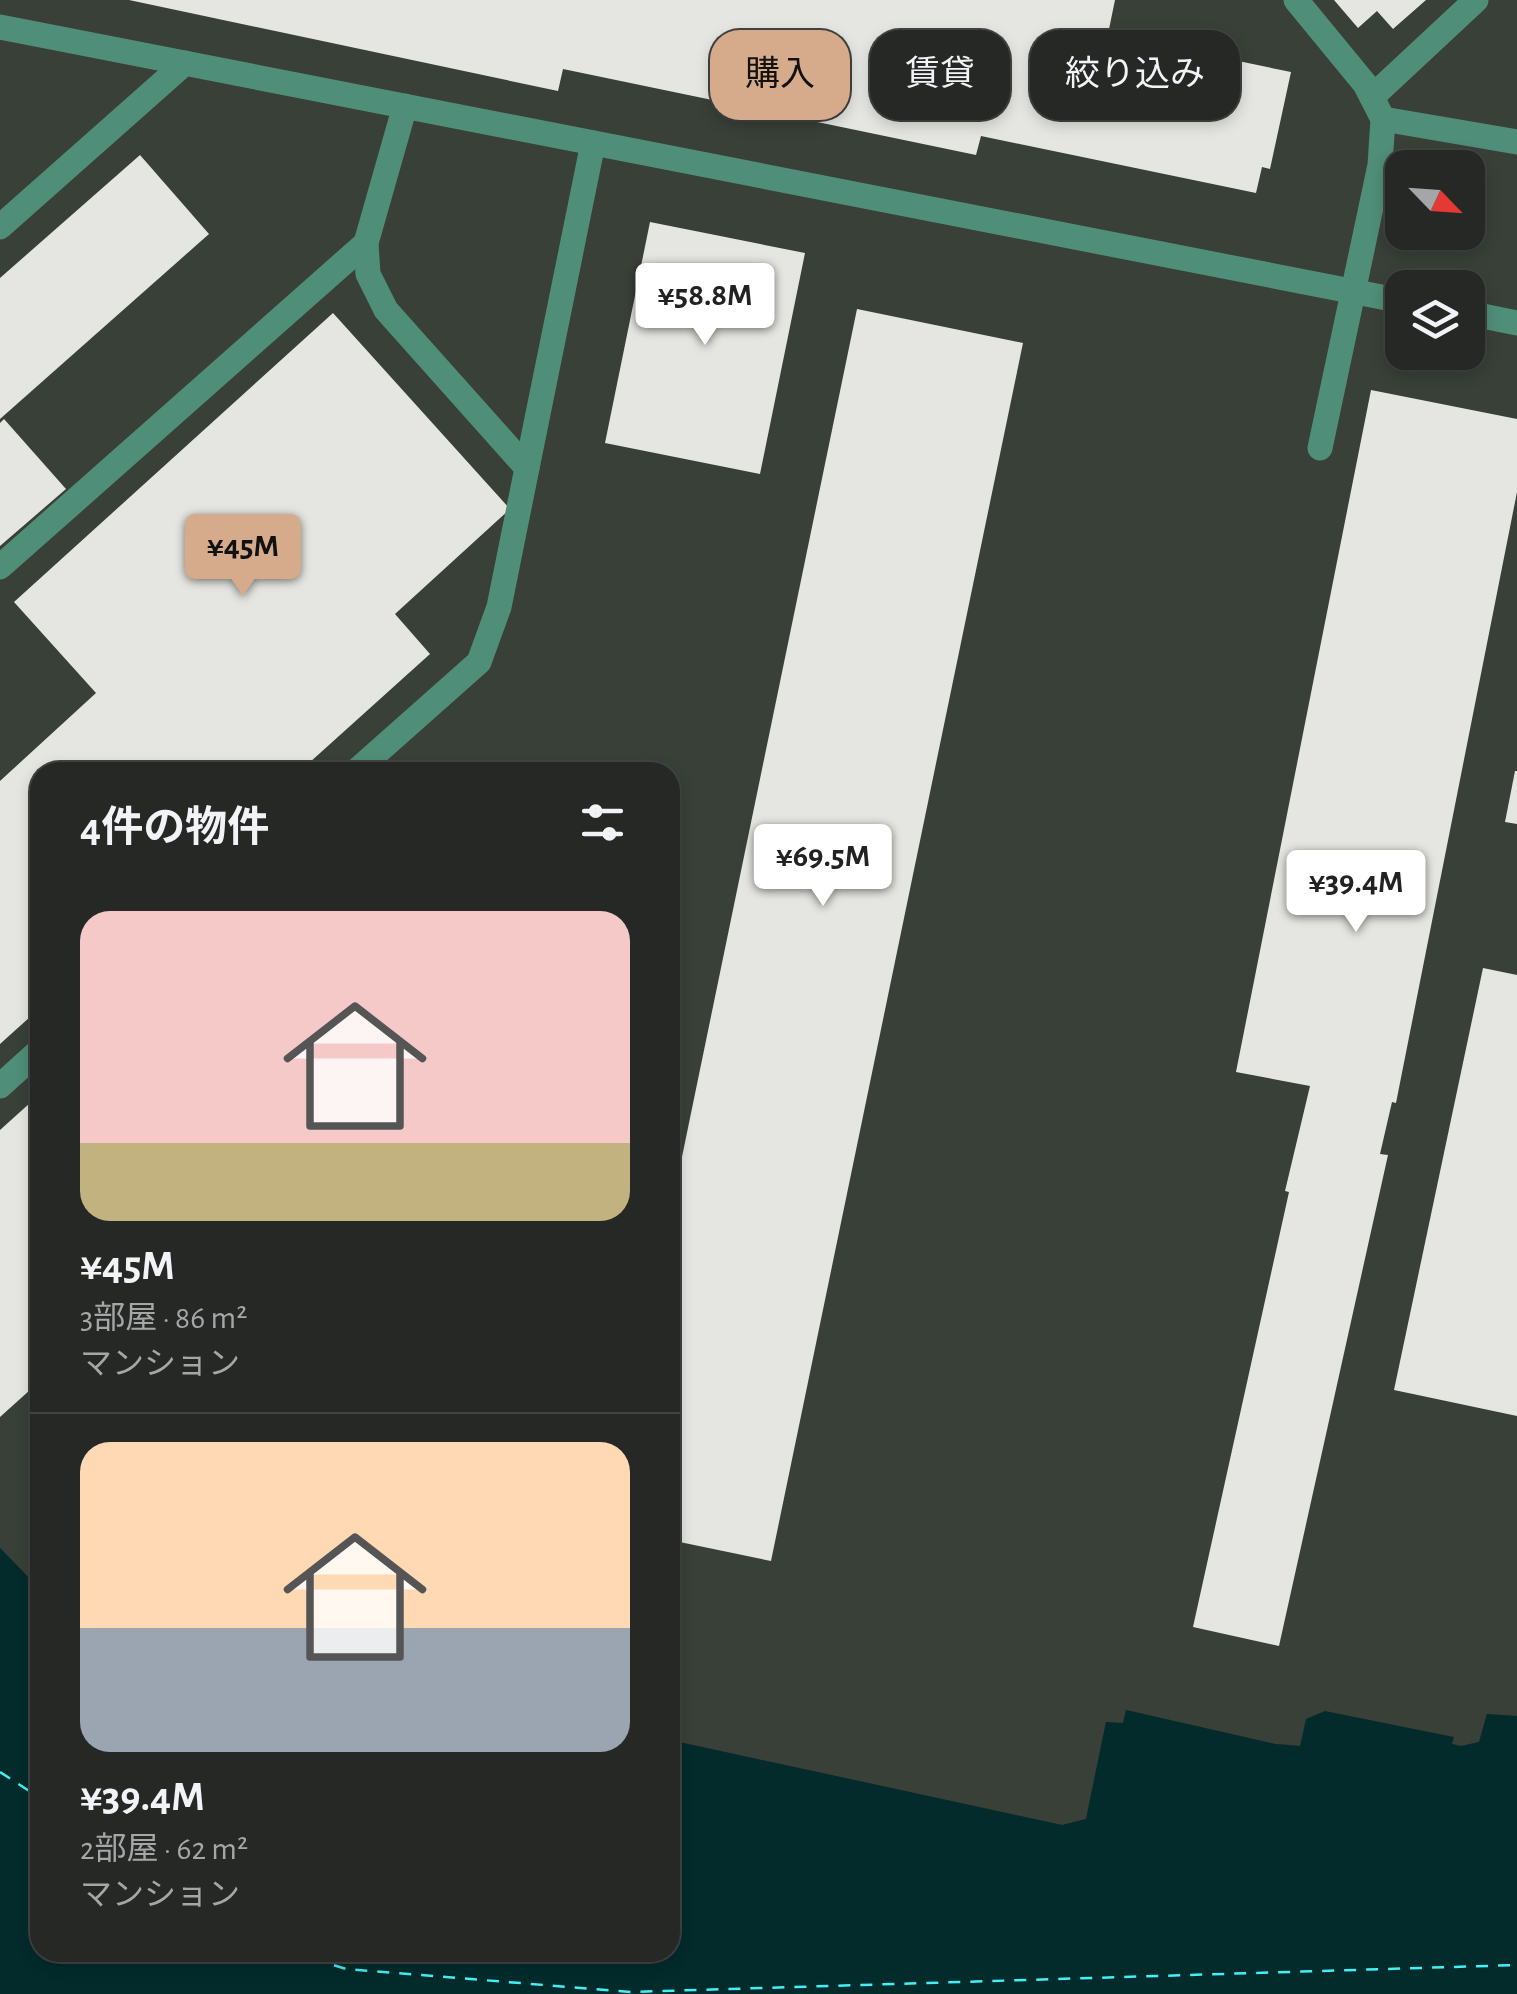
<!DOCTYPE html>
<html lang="ja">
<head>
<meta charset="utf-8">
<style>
  :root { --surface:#262826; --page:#323432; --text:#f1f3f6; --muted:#a4a6a7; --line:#424443; --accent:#d6ab8b }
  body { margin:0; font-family:"Alegreya Sans","Noto Sans JP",sans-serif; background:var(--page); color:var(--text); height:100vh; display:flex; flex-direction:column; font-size:38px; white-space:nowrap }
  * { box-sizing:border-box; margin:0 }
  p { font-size:32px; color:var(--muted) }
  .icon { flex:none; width:55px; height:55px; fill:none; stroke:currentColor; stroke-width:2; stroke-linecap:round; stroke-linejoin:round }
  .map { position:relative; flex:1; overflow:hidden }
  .drawer { position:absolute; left:30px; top:762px; width:650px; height:1200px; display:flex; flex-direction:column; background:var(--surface); border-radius:30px; box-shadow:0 5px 15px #0003,0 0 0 2px var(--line) }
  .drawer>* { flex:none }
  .hud { position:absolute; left:710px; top:30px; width:655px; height:90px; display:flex; gap:20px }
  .needle { width:65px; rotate:115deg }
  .fabs { position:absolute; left:1385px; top:150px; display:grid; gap:20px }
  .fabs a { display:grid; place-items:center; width:100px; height:100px; border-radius:20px; background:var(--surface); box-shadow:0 5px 15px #0003,0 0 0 2px var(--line); font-size:50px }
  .price { position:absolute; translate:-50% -85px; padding:0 22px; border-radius:10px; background:#fff; color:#222; font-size:32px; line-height:65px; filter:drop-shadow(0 2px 5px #0008) }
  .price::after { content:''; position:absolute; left:50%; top:60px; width:30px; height:22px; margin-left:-15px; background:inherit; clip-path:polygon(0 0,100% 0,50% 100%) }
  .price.active { background:var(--accent); color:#111 }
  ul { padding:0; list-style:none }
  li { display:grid; align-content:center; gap:20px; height:530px; padding:0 50px }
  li+li { border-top:2px solid var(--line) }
  li span { display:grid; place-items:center; height:310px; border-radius:30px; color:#555 }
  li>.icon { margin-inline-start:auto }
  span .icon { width:180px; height:180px; fill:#fffc; stroke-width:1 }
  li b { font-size:42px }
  h2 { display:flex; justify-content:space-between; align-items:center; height:120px; padding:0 50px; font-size:42px }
  .pill { padding:0 35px; border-radius:30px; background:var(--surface); box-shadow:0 5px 15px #0003,0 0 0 2px var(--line); font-size:35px; line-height:90px }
  .pill.active { background:var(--accent); color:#111 }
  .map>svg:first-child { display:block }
</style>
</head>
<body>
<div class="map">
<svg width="1517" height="1994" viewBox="0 0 1517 1994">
  <rect width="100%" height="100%" fill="#333532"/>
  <path fill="#394038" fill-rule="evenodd" d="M 0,0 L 1517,0 L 1517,1716 L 1487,1714 L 1479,1742 L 1461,1746 L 1452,1744 L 1454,1737 L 1301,1746 L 1275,1744 L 1126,1710 L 1123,1724 L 1106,1722 L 1086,1819 L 1062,1825 L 670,1740 L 670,772 L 40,772 L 40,1589 L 0,1548 ZM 1402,168 L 1468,168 L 1468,232 L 1402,232 ZM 1402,288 L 1468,288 L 1468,352 L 1402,352 Z"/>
  <polygon fill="#032b2c" points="0,1548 40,1589 40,1952 670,1952 670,1740 1062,1825 1086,1819 1106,1722 1123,1723 1126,1710 1275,1744 1300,1746 1306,1719 1325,1711 1454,1737 1452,1744 1461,1746 1479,1742 1487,1714 1517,1716 1517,1994 0,1994"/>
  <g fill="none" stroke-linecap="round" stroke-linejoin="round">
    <g stroke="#43f0f5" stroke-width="2.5" stroke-dasharray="12 10" stroke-linecap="butt">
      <polyline points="0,1772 40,1798"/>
      <polyline points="292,1952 346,1969 631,1992 1517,1965"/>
    </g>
  </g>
  <g fill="#e5e6e1">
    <polygon points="129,0 1115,0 1108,34 1291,72 1270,169 1262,167 1256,193 981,136 976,155 563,69 558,91"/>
    <polygon points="1334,0 1426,0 1393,29 1377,11 1358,28"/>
    <polygon points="140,155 209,234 0,419 0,278"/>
    <polygon points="650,222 805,253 760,474 605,443"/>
    <polygon points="857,309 1023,343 771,1561 670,1540 670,1215"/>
    <polygon points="333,313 510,509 395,614 430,654 299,772 40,772 40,1008 0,1044 0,781 96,693 14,602"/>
    <polygon points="1371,390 1517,419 1517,492 1396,1103 1392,1102 1380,1154 1388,1155 1279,1646 1193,1627 1289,1192 1285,1191 1310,1086 1236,1072"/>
    <polygon points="4,419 66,489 0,546 0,423"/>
    <polygon points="1515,771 1517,771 1517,824 1505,822"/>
    <polygon points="1483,968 1517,975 1517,1416 1394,1390"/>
    <polygon points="40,1094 40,1381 0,1417 0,1130"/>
  </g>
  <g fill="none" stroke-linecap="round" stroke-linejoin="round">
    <g stroke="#4f8e78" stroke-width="25">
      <polyline points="1296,0 1365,84 1383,119 1380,165 1320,448"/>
      <polyline points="0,27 1402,301"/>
      <polyline points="1372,97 1476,0"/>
      <polyline points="1383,119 1517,142"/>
      <polyline points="0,227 185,63"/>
      <polyline points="1468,313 1517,323"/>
      <polyline points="527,468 593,143"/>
      <polyline points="0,567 366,243"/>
      <polyline points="355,772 479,662 499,607 527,468 386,310 368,274 366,243 405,106"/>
      <polyline points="0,1086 40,1050"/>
    </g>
  </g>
</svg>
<div class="fabs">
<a><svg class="needle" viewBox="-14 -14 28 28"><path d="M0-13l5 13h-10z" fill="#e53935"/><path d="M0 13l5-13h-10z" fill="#a4a6a7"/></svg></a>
<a><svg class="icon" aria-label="layers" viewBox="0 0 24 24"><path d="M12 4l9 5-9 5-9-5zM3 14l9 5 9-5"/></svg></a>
</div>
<b class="price" style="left:705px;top:348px">¥58.8M</b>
<b class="price active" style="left:243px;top:599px">¥45M</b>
<b class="price" style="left:823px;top:909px">¥69.5M</b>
<b class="price" style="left:1356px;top:935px">¥39.4M</b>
<div class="hud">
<a class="pill active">購入</a>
<a class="pill">賃貸</a>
<a class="pill">絞り込み</a>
</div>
<section class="drawer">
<h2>4件の物件<svg class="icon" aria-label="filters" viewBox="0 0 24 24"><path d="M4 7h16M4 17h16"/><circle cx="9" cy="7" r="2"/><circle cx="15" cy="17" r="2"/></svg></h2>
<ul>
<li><span style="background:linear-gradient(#f6c9c9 75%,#c2b280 0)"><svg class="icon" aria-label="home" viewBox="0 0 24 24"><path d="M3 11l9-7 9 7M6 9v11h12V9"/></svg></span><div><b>¥45M</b><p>3部屋 · 86 m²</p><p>マンション</p></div></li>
<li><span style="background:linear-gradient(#ffd9b3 60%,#9aa5b1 0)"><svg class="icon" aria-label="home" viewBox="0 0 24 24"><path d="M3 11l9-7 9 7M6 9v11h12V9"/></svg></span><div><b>¥39.4M</b><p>2部屋 · 62 m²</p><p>マンション</p></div></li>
</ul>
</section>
</div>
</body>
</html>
